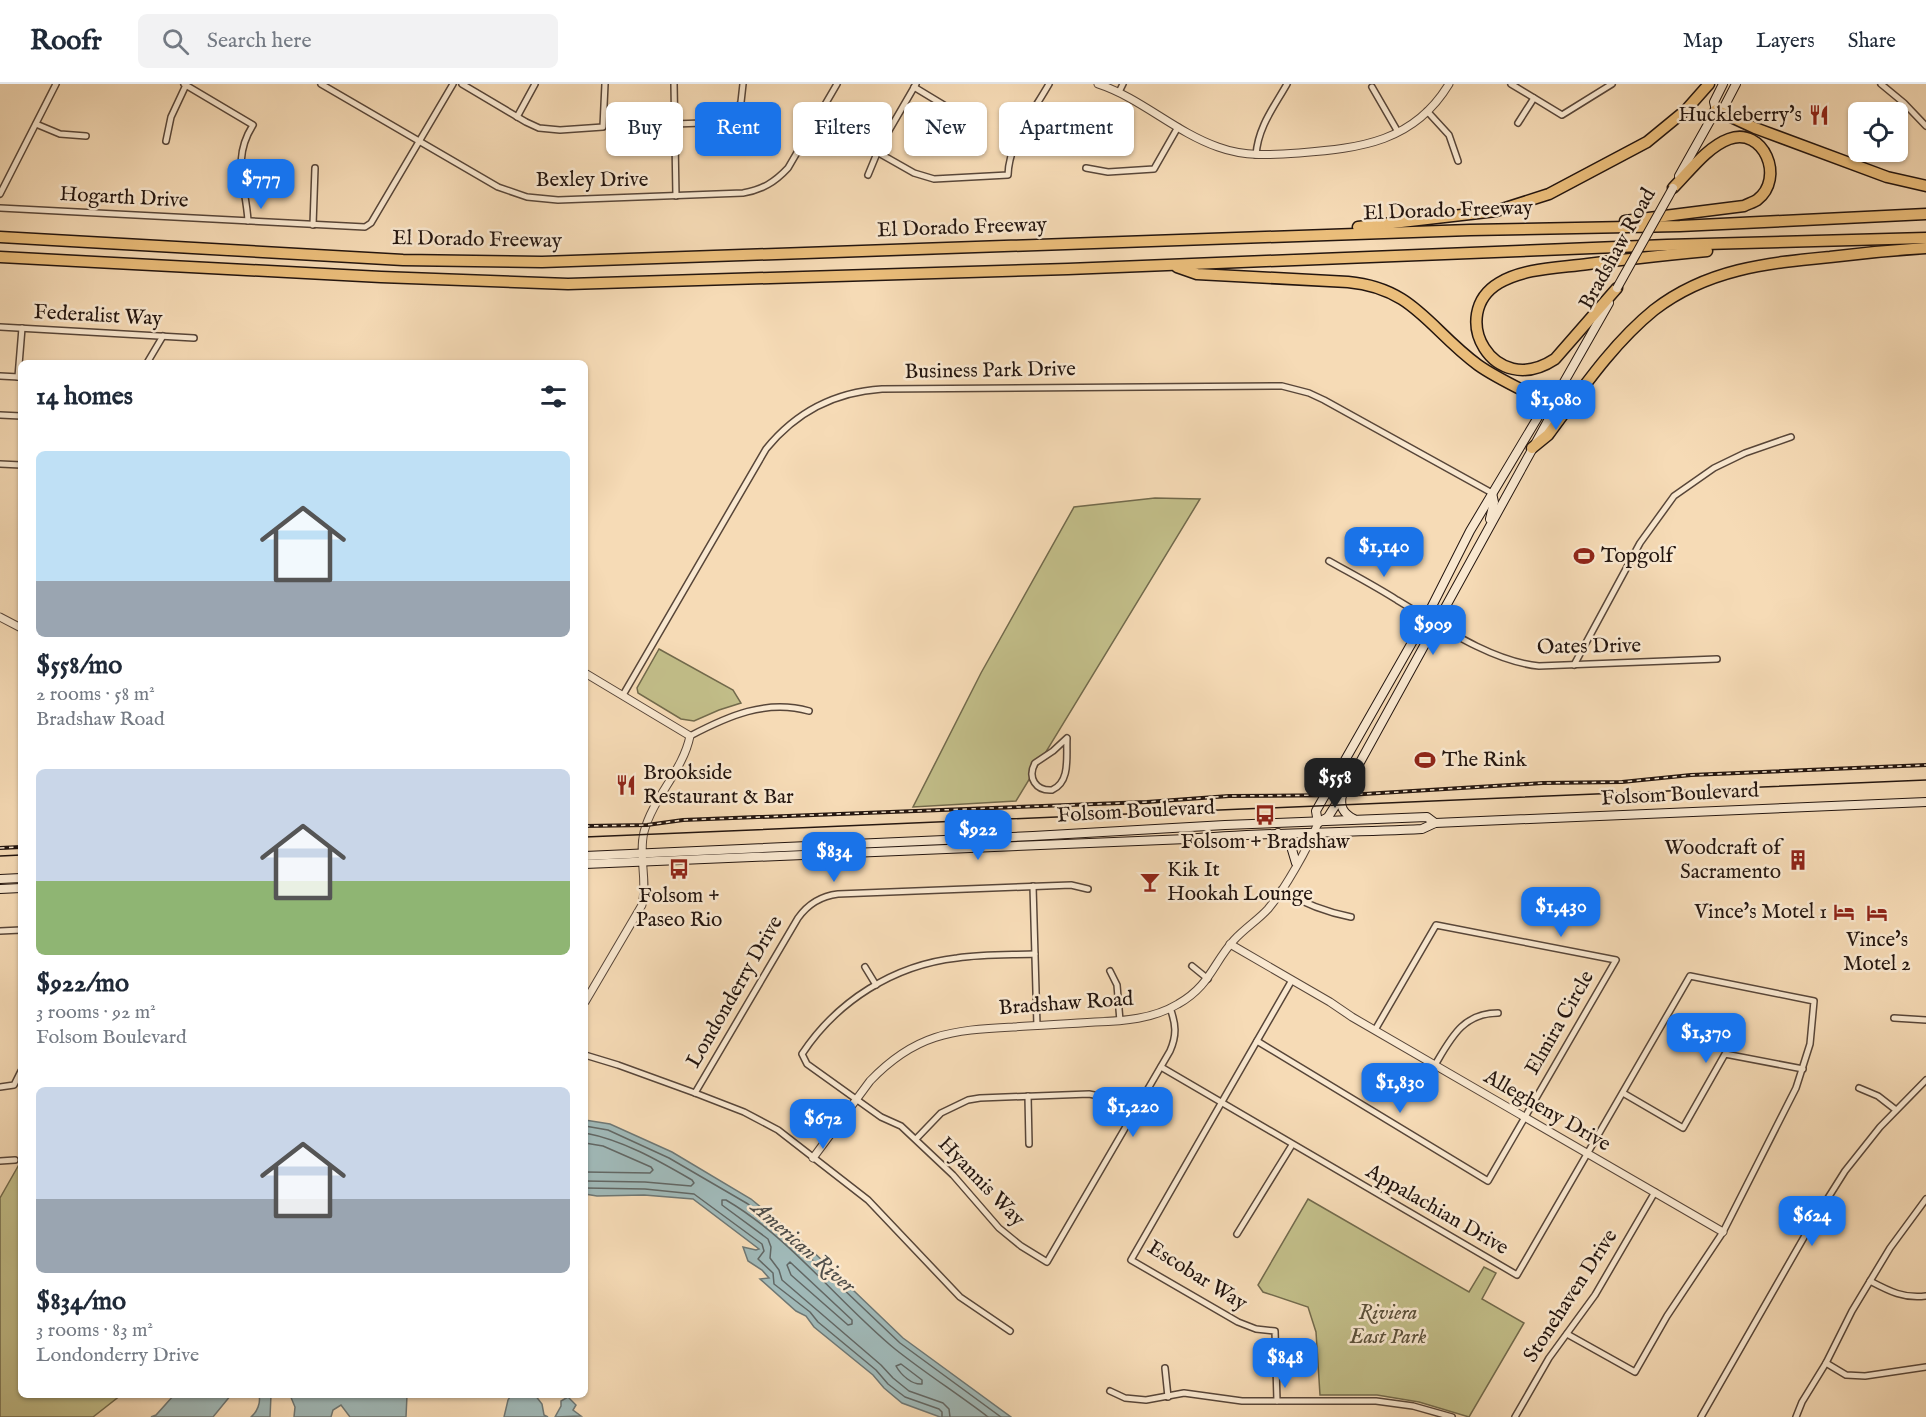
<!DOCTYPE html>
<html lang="en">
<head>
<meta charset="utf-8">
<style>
  :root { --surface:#fff; --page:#f2f2f3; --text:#1f2937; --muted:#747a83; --line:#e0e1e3; --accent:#1a73e8 }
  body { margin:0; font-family:"IM FELL English",serif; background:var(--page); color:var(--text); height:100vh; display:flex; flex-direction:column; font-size:22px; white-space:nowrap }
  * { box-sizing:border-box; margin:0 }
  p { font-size:20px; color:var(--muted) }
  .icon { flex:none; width:33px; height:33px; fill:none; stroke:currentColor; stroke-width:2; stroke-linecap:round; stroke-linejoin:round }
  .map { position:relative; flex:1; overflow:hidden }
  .panel { position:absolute; left:18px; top:276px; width:570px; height:1038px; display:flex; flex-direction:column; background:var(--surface); border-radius:9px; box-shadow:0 2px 4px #0004 }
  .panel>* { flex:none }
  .top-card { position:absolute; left:606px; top:18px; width:570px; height:54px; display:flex; gap:12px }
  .tools { position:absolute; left:1848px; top:18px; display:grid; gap:12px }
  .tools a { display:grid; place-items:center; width:60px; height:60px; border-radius:9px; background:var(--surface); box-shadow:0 2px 4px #0004; font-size:30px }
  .price { position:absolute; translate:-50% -51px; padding:0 14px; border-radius:12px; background:var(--accent); color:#fff; font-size:20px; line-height:39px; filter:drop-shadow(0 2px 3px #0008) }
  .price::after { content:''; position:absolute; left:50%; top:36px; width:18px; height:14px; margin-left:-9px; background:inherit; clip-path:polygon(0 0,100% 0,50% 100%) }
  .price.on { background:#222; color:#fff }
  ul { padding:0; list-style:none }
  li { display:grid; align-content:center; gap:12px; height:318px; padding:0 18px }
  li span { display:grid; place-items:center; height:186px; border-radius:9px; color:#555 }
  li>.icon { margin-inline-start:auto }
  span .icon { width:108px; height:108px; fill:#fffc; stroke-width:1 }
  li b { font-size:26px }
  h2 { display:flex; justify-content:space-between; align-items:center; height:72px; padding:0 18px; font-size:26px }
  .tag { padding:0 21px; border-radius:9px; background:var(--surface); box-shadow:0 2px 4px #0004; font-size:21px; line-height:54px }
  .tag.on { background:var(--accent); color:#fff }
  header { display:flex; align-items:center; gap:36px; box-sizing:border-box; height:84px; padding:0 30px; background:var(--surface); border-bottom:2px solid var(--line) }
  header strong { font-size:28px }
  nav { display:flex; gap:33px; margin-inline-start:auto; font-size:21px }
  .search { width:420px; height:54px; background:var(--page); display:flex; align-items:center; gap:15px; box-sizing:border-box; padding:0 21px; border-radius:9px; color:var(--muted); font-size:22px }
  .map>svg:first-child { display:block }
</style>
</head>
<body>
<header>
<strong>Roofr</strong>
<div class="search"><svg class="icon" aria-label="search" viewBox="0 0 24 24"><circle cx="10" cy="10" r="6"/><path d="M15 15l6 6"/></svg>Search here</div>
<nav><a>Map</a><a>Layers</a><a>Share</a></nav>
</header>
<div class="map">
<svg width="1926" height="1333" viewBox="0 0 1926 1333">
  <rect width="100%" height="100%" fill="#f6dbb6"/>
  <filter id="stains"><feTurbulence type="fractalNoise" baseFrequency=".00333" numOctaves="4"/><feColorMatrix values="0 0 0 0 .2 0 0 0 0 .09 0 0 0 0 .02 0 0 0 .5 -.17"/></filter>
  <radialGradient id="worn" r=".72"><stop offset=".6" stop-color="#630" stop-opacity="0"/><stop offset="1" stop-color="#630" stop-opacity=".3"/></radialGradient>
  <g fill="#c2be89" stroke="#726a4c" stroke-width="1.5">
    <polygon points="1155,414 1200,415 1016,717 913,723 981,589 1074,423"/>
    <polygon points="659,565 733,606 741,619 719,626 694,637 681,635 638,609 637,604"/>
    <polygon points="21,1077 21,1311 121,1311 93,1333 0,1333 0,1114"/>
    <polygon points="1308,1115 1469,1208 1484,1183 1496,1189 1482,1215 1524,1239 1469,1333 1419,1318 1377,1311 1320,1311 1316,1248 1308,1223 1263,1208 1258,1201"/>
  </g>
  <g fill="#a0b9b8" stroke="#6e7774" stroke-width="1.5">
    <polygon points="585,1036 610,1040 672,1068 751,1115 803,1158 903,1254 1011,1333 940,1333 902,1319 884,1304 873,1291 814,1243 806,1232 796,1227 760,1195 769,1194 762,1186 748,1177 743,1163 756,1166 759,1165 693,1115 644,1111 597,1112 585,1110"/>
    <polygon points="174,1311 231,1311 213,1333 151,1333 156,1331"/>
    <path d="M 259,1311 L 271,1311 L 270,1333 L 251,1333 C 257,1328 261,1319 259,1311 Z"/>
    <polygon points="290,1311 407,1311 406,1333 350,1333 341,1321 333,1326 331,1333 294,1333 295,1323"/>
    <polygon points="511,1311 516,1313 535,1311 542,1320 544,1331 548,1333 504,1333 508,1316"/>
    <polygon points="568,1313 576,1321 573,1326 581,1332 555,1333 561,1322 561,1317"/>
  </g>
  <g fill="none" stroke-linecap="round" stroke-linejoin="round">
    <g stroke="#626764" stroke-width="1.5">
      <polyline points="585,1042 608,1046 669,1074 748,1120 799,1163 900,1259 1001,1333"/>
      <path d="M 585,1049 C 623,1056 659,1077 692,1096 L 694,1099 L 691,1102 L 645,1098 L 585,1097"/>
      <polyline points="585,1059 603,1062 651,1083 653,1086 650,1089 585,1088"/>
      <polyline points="585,1104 645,1105 694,1110 762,1160 764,1167 758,1175 773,1189 774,1200 810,1228 818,1238 876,1286 888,1300 905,1313 939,1325 942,1328 942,1333"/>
      <polygon points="790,1178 852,1236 852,1240 848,1241 791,1191 787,1181"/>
      <path d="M 901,1280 L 922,1296 L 922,1300 C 912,1301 901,1291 896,1282 Z"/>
      <path d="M 950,1333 L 949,1325 L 943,1319 L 909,1307 L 893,1294 L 881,1281 L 782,1196 L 779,1186 L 770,1174 L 771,1163 L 768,1155 L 722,1121 L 722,1116 L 726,1116 C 791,1154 837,1217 895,1265 C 925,1289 958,1310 988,1333"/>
    </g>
    <g stroke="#584639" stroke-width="8">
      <g id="minor">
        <path d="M 184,0 L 253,41 C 231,76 246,101 248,137"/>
        <path d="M 321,0 L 498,103 L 527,113 L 558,116 L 743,109 C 762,106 775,98 788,84 L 837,0"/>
        <polyline points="462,0 526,38 539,44 560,46 603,43 605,0"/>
        <polyline points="674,0 676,112"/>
        <polyline points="1511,0 1562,31 1612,0"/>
        <polyline points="1881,0 1904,19 1926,42"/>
        <polyline points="914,3 952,26"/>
        <polyline points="1372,3 1398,48"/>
        <polyline points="1119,8 1123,0"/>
        <polyline points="1427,27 1449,51 1458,77"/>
        <polyline points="517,33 535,0"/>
        <polyline points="1518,39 1534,14"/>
        <polyline points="36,40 60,50 86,52"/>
        <polyline points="674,40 731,38 741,18 743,0"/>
        <polyline points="166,57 171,33 186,1"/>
        <path d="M 877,68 L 914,89 L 934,95 L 1008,91 C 1009,58 1033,28 1049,0"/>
        <path d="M 1256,71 C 1258,43 1274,23 1287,0"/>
        <polyline points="1086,84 1108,88 1154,85 1178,43"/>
        <polyline points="868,91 880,62 916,0"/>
        <polyline points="0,110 56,0"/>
        <polyline points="0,124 365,143 371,139 453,0"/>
        <polyline points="313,141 315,84"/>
        <polyline points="0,243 194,254"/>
        <polyline points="147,279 163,252"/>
        <polyline points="0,292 19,293"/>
        <polyline points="18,293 22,244"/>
        <polyline points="0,331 21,332"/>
        <polyline points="0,380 21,381"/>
        <path d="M 1329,477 C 1352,490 1375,502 1397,516 C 1439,541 1490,577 1539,582 L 1717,575"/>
        <polyline points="1574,581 1640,459 1674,412 1714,384 1745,369 1791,353"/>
        <path d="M 623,611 L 766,365 C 796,328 835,308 882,305 L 1282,302 L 1309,309 L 1324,316 L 1492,409"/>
        <path d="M 690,652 C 728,632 766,615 809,627"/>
        <path d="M 1067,654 C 1066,672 1071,698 1052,706 C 1036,707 1027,694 1035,679 L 1053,667 Z"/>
        <polyline points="1033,802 1037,942"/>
        <path d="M 1281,806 C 1303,819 1325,828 1351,833"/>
        <polyline points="0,847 21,846"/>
        <path d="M 1035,870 C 1009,871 983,870 957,874 C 894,881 837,917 802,970 L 807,980 L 881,1033 L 901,1042 L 953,1091 L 999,1144 L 1021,1162 L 1047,1178 L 1170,967 C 1177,951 1176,940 1170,924"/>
        <polyline points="1192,882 1208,895"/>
        <polyline points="865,883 876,901"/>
        <polyline points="1110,887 1117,901 1120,937"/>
        <polyline points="1894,934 1926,936"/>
        <polyline points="1257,957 1488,1097 1616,876 1436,841 1375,946"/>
        <polyline points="585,971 618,981 695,1009 744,1028 778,1046 868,1116 960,1213 1010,1247"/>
        <path d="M 1435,981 C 1451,954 1463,929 1498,929"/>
        <polyline points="1161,983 1517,1191 1690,892 1814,917 1810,960 1796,1004 1723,1148 1667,1232 1635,1288 1567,1250"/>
        <polyline points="0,1003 14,1001 21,987"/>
        <polyline points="1859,1004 1878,1012 1896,1026"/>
        <path d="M 695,1009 L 798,834 C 808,820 821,812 838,810 L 1071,801 L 1088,805"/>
        <polyline points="1623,1009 1683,1044 1725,970 1803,985"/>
        <polyline points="1028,1012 1029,1060"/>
        <polyline points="916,1055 941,1029 968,1016 980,1014 1089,1010 1104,1013 1134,1029"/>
        <polyline points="0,1077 15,1076"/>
        <polyline points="1237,1150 1292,1061"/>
        <path d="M 1870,1197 C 1889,1207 1904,1215 1926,1212"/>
        <polyline points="1826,1279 1846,1291 1865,1292 1926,1283"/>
        <polyline points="1165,1284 1168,1313"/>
        <polyline points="1110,1307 1125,1314 1146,1316 1184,1309 1242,1317 1376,1317 1413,1322 1452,1333"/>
        <polyline points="1277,1317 1275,1247 1256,1245 1238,1238 1131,1176 1292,896"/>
        <polyline points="1515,1333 1549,1274 1595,1211 1655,1108"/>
        <polyline points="1701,1333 1811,1141 1845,1087 1880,1043 1926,996"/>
        <polyline points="1796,1333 1802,1318 1826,1279 1852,1227 1890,1164 1926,1115"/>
      </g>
    </g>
    <g stroke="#584639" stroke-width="9">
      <g id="tertiary">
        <path d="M 1098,0 C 1141,14 1175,48 1218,63 C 1245,73 1272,71 1299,69 C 1361,64 1414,58 1449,0"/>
        <polyline points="0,533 21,544"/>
        <path d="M 585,589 L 690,652 C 683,687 653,713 644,748 C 638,772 648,797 642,821 L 585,918"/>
        <polyline points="1230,860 1330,918 1352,933 1723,1148"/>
        <path d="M 813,1074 L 870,997 C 915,950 951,946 1013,943 C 1040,941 1068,940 1095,938 C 1124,937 1153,935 1178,920 C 1210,902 1213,879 1234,856 C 1245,844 1258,836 1268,825 C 1285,805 1308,764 1318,739"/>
      </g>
    </g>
    <g stroke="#23150f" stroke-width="10">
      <g id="secondary">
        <polyline points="1716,26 1714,18 1723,0"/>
        <polyline points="1679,92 1716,26 1724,23 1736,0"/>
        <polyline points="1490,435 1494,418 1492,409"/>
        <path d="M 1342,711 C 1339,723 1344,730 1354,735"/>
        <polyline points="1319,738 1328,733 1342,711 1550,333 1551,321 1609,219"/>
        <polyline points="1318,739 1316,727 1426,534 1470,447 1541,328 1551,321"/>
        <polyline points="1278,749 1290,759 1296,779"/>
        <polyline points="585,772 1033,752 1225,741 1427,733 1435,739"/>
        <path d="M 585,780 L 1187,755 C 1265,748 1344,749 1422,745 L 1435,739 L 1926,718"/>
        <polyline points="0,795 21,794"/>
        <polyline points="0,805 21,804"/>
      </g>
    </g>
    <g stroke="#23150f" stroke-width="13">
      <g id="motorway">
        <polyline points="1716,26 1755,44 1887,93 1926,102"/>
        <path d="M 1625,137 L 1744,122 C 1748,120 1754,118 1757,116 C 1786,94 1763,42 1729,55 C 1707,63 1689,88 1673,104"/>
        <polyline points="1358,143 1496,127 1549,110 1647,58 1686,26 1709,0"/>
        <polyline points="0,153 403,176 542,178 1470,146 1680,142 1926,130"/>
        <polyline points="0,173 381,193 568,200 1068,185 1667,161 1926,154"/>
        <path d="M 1177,183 L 1197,190 L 1348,198 C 1414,204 1429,245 1478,281 C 1499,296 1528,308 1551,321"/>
        <path d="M 1617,204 L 1555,275 C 1493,316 1447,230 1499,199 C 1524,184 1559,184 1588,180 C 1628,175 1667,171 1707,167"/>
        <path d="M 1532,364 L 1548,351 C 1580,308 1612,260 1654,226 C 1707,185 1767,179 1830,173 C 1862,169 1894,166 1926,164"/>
      </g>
    </g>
    <use href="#minor" stroke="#f9e8d0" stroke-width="5"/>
    <use href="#tertiary" stroke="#f9e8d0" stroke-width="7"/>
    <use href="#secondary" stroke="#f9e8d0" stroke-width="8"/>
    <use href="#motorway" stroke="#ebbe7b" stroke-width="10"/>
    <g stroke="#23150f" stroke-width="1.5">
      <polyline points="585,753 1926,696"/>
      <polyline points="0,772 21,771"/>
    </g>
    <g stroke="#23150f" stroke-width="4">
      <g id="rail">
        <polyline points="585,742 647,741 683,736 1147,718 1229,712 1348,711 1543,699 1622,698 1691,691 1926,681"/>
        <polyline points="0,764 21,763"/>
      </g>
    </g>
    <use href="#rail" stroke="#f9e8d0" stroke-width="1.5" stroke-dasharray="4.5" stroke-linecap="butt"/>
    <g stroke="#23150f" stroke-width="10" stroke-linecap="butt">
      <polyline id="secondary-bridge" points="1617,204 1673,104"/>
    </g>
    <use href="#secondary-bridge" stroke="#f9e8d0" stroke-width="8"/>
  </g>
  <defs>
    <g id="restaurant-bare" transform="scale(1.62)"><path d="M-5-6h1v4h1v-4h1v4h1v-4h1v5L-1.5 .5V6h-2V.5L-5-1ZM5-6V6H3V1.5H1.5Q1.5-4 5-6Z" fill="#8f2418" stroke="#f9e8d0" stroke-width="2.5" paint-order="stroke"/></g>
    <g id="stadium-bare" transform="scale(1.62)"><path d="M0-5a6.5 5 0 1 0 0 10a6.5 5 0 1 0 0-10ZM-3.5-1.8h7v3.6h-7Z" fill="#8f2418" stroke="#f9e8d0" stroke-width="2.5" paint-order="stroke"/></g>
    <g id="bus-bare" transform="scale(1.62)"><path d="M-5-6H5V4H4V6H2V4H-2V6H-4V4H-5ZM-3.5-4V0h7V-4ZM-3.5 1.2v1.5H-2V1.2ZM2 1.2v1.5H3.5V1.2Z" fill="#8f2418" stroke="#f9e8d0" stroke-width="2.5" paint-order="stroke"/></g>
    <g id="building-bare" transform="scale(1.62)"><path d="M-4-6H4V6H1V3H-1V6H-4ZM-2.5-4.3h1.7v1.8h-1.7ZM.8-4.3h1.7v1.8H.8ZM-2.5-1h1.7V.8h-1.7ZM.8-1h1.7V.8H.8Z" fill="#8f2418" stroke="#f9e8d0" stroke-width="2.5" paint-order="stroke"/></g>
    <g id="bar-bare" transform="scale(1.62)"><path d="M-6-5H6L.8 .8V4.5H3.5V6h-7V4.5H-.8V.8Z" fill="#8f2418" stroke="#f9e8d0" stroke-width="2.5" paint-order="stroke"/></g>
    <g id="hotel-bare" transform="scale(1.62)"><path d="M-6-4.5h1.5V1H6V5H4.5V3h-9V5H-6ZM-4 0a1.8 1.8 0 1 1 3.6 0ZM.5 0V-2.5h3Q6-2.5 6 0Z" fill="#8f2418" stroke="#f9e8d0" stroke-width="2.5" paint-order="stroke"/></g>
  </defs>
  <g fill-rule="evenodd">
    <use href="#restaurant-bare" x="1819" y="31"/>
    <use href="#stadium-bare" x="1584" y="472"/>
    <use href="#stadium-bare" x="1425" y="676"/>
    <use href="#restaurant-bare" x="626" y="701"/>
    <use href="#bus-bare" x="1265" y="731"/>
    <use href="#building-bare" x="1798" y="776"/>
    <use href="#bus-bare" x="679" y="785"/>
    <use href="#bar-bare" x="1150" y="798"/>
    <use href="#hotel-bare" x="1844" y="828"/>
    <use href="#hotel-bare" x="1877" y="829"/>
  </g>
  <g text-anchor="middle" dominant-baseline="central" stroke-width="5" stroke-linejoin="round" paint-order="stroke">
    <g font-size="21" fill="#23150f" stroke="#f9e8d0" text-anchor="start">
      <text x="1802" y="31" text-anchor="end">Huckleberry's</text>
      <text x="1601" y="472">Topgolf</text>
      <text x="1442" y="676">The Rink</text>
      <text x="643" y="689">Brookside<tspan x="643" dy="24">Restaurant &amp; Bar</tspan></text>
      <text x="1265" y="758" text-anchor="middle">Folsom + Bradshaw</text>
      <text x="1781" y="764" text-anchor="end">Woodcraft of<tspan x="1781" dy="24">Sacramento</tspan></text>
      <text x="1167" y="786">Kik It<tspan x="1167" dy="24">Hookah Lounge</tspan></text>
      <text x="679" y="812" text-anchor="middle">Folsom +<tspan x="679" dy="24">Paseo Rio</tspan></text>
      <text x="1827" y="828" text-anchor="end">Vince's Motel 1</text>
      <text x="1877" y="856" text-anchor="middle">Vince's<tspan x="1877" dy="24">Motel 2</tspan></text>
    </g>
    <g font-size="21" fill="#23150f" stroke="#f9e8d0">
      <text x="592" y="96">Bexley Drive</text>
      <text transform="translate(124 114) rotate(3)">Hogarth Drive</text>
      <text transform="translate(1448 127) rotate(-2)">El Dorado Freeway</text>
      <text transform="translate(962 144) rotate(-2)">El Dorado Freeway</text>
      <text transform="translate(477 156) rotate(1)">El Dorado Freeway</text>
      <text transform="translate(1618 165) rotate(-61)">Bradshaw Road</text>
      <text transform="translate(98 232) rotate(3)">Federalist Way</text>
      <text transform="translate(990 287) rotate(-1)">Business Park Drive</text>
      <text transform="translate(1589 563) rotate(-1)">Oates Drive</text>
      <text transform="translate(1680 711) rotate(-3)">Folsom Boulevard</text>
      <text transform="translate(1136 728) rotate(-3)">Folsom Boulevard</text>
      <text transform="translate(735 908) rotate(-60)">Londonderry Drive</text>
      <text transform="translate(1066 920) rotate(-4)">Bradshaw Road</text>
      <text transform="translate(1560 939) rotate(-60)">Elmira Circle</text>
      <text transform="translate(1547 1027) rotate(30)">Allegheny Drive</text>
      <text transform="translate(981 1098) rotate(46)">Hyannis Way</text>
      <text transform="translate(1437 1126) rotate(30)">Appalachian Drive</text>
      <text transform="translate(1197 1192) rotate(32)">Escobar Way</text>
      <text transform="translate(1571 1212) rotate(-57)">Stonehaven Drive</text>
    </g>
    <g font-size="21" font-style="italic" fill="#5b503a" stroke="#f9e8d0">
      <text x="1388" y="1229">Riviera<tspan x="1388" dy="24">East Park</tspan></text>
    </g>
    <g font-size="22" font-style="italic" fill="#4f4e4a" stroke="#f9e8d0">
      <text transform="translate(803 1163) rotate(41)">American River</text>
    </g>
  </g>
  <rect width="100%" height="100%" filter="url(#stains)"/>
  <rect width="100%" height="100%" fill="url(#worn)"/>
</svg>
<div class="tools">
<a><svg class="icon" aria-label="locate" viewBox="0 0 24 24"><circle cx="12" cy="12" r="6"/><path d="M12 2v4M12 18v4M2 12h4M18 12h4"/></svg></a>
</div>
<b class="price" style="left:261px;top:126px">$777</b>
<b class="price" style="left:1556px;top:347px">$1,080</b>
<b class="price" style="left:1384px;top:494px">$1,140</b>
<b class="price" style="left:1433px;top:572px">$909</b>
<b class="price on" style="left:1335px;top:725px">$558</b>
<b class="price" style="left:978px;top:777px">$922</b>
<b class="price" style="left:834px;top:799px">$834</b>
<b class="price" style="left:1561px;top:854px">$1,430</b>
<b class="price" style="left:1706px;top:980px">$1,370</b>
<b class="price" style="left:1400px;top:1030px">$1,830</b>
<b class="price" style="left:1133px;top:1054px">$1,220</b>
<b class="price" style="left:823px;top:1066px">$672</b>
<b class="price" style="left:1812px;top:1163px">$624</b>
<b class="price" style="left:1285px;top:1305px">$848</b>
<div class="top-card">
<a class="tag">Buy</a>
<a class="tag on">Rent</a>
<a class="tag">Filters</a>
<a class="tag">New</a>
<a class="tag">Apartment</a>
</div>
<section class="panel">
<h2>14 homes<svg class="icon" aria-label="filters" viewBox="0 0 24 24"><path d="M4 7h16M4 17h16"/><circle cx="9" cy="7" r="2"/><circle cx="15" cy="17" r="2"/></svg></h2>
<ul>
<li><span style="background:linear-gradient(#bfe0f5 70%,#9aa5b1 0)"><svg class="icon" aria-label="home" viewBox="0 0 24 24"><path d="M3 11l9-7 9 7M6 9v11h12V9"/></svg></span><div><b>$558/mo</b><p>2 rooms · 58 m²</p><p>Bradshaw Road</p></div></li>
<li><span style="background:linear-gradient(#c9d6e8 60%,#8fb573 0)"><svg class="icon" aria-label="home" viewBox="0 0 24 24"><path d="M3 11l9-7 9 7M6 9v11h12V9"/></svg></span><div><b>$922/mo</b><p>3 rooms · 92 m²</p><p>Folsom Boulevard</p></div></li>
<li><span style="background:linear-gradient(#c9d6e8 60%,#9aa5b1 0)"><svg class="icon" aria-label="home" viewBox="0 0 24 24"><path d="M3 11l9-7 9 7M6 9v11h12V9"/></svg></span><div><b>$834/mo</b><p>3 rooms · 83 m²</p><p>Londonderry Drive</p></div></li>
</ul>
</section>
</div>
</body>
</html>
